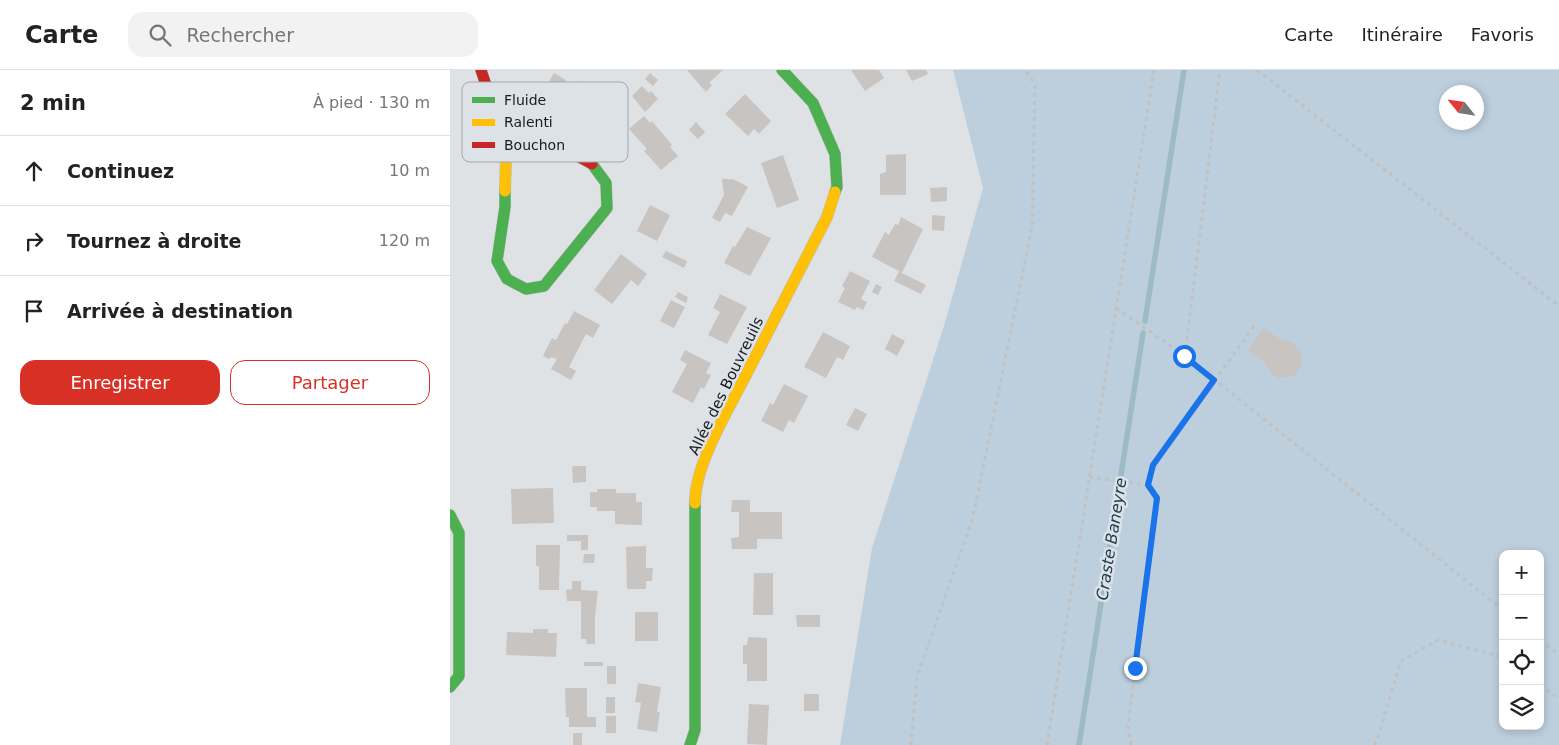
<!DOCTYPE html>
<html lang="fr">
<head>
<meta charset="utf-8">
<style>
  :root { --surface:#fff; --page:#f2f2f2; --text:#222; --muted:#767676; --line:#e0e0e0; --accent:#d93025 }
  body { margin:0; font-family:"DejaVu Sans",sans-serif; background:var(--page); color:var(--text) }
  .controls { position:absolute; right:15px; bottom:15px; display:grid; overflow:hidden; border-radius:10px; box-shadow:0 2px 8px #0003 }
  .controls button { width:45px; height:45px; display:grid; place-items:center; padding:0; border:0; border-bottom:1px solid var(--line); background:var(--surface); color:var(--text); font:25px sans-serif }
  .compass { position:absolute; left:989px; top:15px; width:45px; height:45px; border-radius:50%; background:var(--surface); box-shadow:0 2px 8px #0003; rotate:300deg }
  .stop { position:absolute; width:15px; height:15px; margin:-11px; border:4px solid #1a73e8; border-radius:50%; background:#fff }
  .stop.end { background:#1a73e8; border-color:#fff; box-shadow:0 1px 5px #0008 }
  .list { margin:0; padding:0; list-style:none }
  h2 { display:flex; justify-content:space-between; align-items:center; height:65px; margin:0; padding:0 20px; font-size:21px }
  h2 small { font-size:16px; font-weight:400; color:var(--muted) }
  .list li { display:grid; grid-template-columns:32px 1fr auto; gap:15px; align-items:center; box-sizing:border-box; height:70px; padding:0 20px; border-top:1px solid var(--line) }
  .list b { display:block; font-size:19px; white-space:nowrap }
  .list em { font-size:16px; font-style:normal; color:var(--muted) }
  .actions { display:flex; gap:10px; padding:15px 20px }
  .actions a { flex:1; padding:11px 0; border:1px solid var(--accent); border-radius:15px; text-align:center; font-size:18px; color:var(--accent) }
  .actions .main { background:var(--accent); color:#fff }
  .icon { flex:none; width:28px; height:28px; fill:none; stroke:currentColor; stroke-width:2; stroke-linecap:round; stroke-linejoin:round }
  .map { position:relative; flex:none; width:1109px; height:675px; overflow:hidden }
  header { display:flex; align-items:center; gap:30px; box-sizing:border-box; height:70px; padding:0 25px; background:var(--surface); border-bottom:1px solid var(--line) }
  header strong { font-size:24px }
  nav { display:flex; gap:28px; margin-inline-start:auto; font-size:18px }
  .search { width:350px; height:45px; background:var(--page); display:flex; align-items:center; gap:12px; box-sizing:border-box; padding:0 18px; border-radius:15px; color:var(--muted); font-size:19px }
  main { display:flex }
  aside { flex:1; background:var(--surface) }
  .map>svg:first-child { display:block }
</style>
</head>
<body>
<header>
<strong>Carte</strong>
<div class="search"><svg class="icon" aria-label="search" viewBox="0 0 24 24"><circle cx="10" cy="10" r="6"/><path d="M15 15l6 6"/></svg>Rechercher</div>
<nav><a>Carte</a><a>Itinéraire</a><a>Favoris</a></nav>
</header>
<main>
<aside>
<h2>2 min<small>À pied · 130 m</small></h2>
<ul class="list">
<li><svg class="icon" aria-label="ahead" viewBox="0 0 24 24"><path d="M12 20V5M6 11l6-6 6 6"/></svg><div><b>Continuez</b></div><em>10 m</em></li>
<li><svg class="icon" aria-label="right" viewBox="0 0 24 24"><path d="M7 20v-9h11M14 6l5 5-5 5"/></svg><div><b>Tournez à droite</b></div><em>120 m</em></li>
<li><svg class="icon" aria-label="arrive" viewBox="0 0 24 24"><path d="M6 21V4h12l-3 4 3 4H6"/></svg><div><b>Arrivée à destination</b></div></li>
</ul>
<div class="actions"><a class="main">Enregistrer</a><a>Partager</a></div>
</aside>
<div class="map">
<svg width="1109" height="675" viewBox="0 0 1109 675">
  <rect width="100%" height="100%" fill="#dfe2e5"/>
  <!-- green -->
  <path fill="#bdcfdd" fill-rule="evenodd" d="M 503,0 L 1109,0 L 1109,675 L 390,675 L 422,478 L 494,256 L 533,118 ZM 996,22 L 1026,22 L 1026,52 L 996,52 ZM 1053,484 L 1090,484 L 1090,656 L 1053,656 Z"/>
  <g fill="none" stroke-linecap="round" stroke-linejoin="round">
    <!-- stream -->
    <path stroke="#9cbbc5" stroke-width="5.5" d="M 695,251 L 734,0
      M 629,675 L 693,263"/>
  </g>
  <!-- building -->
  <path fill="#c8c4c1" d="M 237,0 L 273,0 L 259,13 L 262,15 L 256,22 Z
    M 401,0 L 429,0 L 434,8 L 415,21 Z
    M 456,0 L 476,0 L 478,4 L 462,11 Z
    M 104,3 L 116,10 L 109,22 L 97,15 Z
    M 200,3 L 208,10 L 203,16 L 195,9 Z
    M 126,11 L 162,32 L 144,63 L 133,56 L 132,59 L 107,44 Z
    M 192,16 L 199,23 L 201,21 L 208,29 L 195,42 L 182,26 Z
    M 295,24 L 321,51 L 309,64 L 304,59 L 298,66 L 275,44 Z
    M 194,46 L 200,53 L 202,51 L 222,75 L 220,77 L 228,86 L 211,100 L 194,81 L 197,79 L 179,59 Z
    M 246,52 L 255,62 L 248,69 L 239,60 Z
    M 456,84 L 456,125 L 430,125 L 430,104 L 436,102 L 436,85 Z
    M 333,85 L 349,130 L 327,138 L 311,93 Z
    M 272,109 L 283,109 L 298,117 L 282,146 L 275,143 L 270,152 L 262,148 L 274,125 Z
    M 497,117 L 497,131 L 481,132 L 480,118 Z
    M 200,135 L 220,145 L 207,171 L 187,161 Z
    M 482,145 L 495,146 L 494,161 L 482,160 Z
    M 451,147 L 473,159 L 452,203 L 476,215 L 471,224 L 444,211 L 449,201 L 422,187 L 435,162 L 439,165 L 445,154 L 448,155 Z
    M 297,157 L 321,168 L 300,206 L 274,193 L 283,176 L 285,177 Z
    M 216,181 L 237,191 L 234,198 L 212,187 Z
    M 171,184 L 197,204 L 188,216 L 181,210 L 162,234 L 144,220 Z
    M 400,201 L 420,211 L 411,229 L 417,232 L 413,240 L 407,237 L 405,240 L 388,232 L 395,218 L 392,216 Z
    M 426,214 L 432,217 L 428,225 L 422,222 Z
    M 228,222 L 238,227 L 236,233 L 225,227 Z
    M 270,224 L 297,237 L 277,274 L 258,265 L 270,242 L 263,238 Z
    M 221,230 L 235,237 L 224,258 L 210,251 Z
    M 124,241 L 150,255 L 143,268 L 136,264 L 119,297 L 126,301 L 121,310 L 101,299 L 107,289 L 101,287 L 99,289 L 93,286 L 102,268 L 106,270 L 115,253 L 117,254 Z
    M 814,258 L 831,270 L 842,272 L 851,282 L 852,294 L 845,305 L 832,308 L 826,307 L 821,303 L 815,293 L 798,280 Z
    M 373,262 L 400,276 L 393,290 L 387,287 L 376,308 L 354,297 Z
    M 442,264 L 455,271 L 447,286 L 435,279 Z
    M 235,280 L 261,293 L 256,303 L 261,305 L 254,319 L 251,317 L 243,333 L 222,322 L 237,294 L 230,290 Z
    M 334,314 L 358,326 L 344,353 L 339,350 L 333,362 L 311,351 L 320,333 L 323,335 Z
    M 405,338 L 417,344 L 408,361 L 396,355 Z
    M 122,396 L 136,396 L 136,412 L 123,413 Z
    M 103,418 L 104,453 L 62,454 L 61,419 Z
    M 147,419 L 166,419 L 166,423 L 186,423 L 186,432 L 192,432 L 192,455 L 165,454 L 165,441 L 147,441 L 147,437 L 140,437 L 140,422 L 147,422 Z
    M 282,430 L 300,430 L 300,442 L 332,442 L 332,469 L 307,469 L 307,479 L 282,479 L 281,468 L 289,467 L 289,442 L 281,442 Z
    M 117,465 L 138,465 L 138,480 L 131,480 L 131,471 L 117,471 Z
    M 86,475 L 110,475 L 109,520 L 89,520 L 89,496 L 86,496 Z
    M 196,476 L 196,498 L 203,498 L 202,511 L 196,511 L 196,519 L 177,519 L 176,477 Z
    M 134,484 L 145,484 L 144,493 L 133,493 Z
    M 304,503 L 323,503 L 323,545 L 303,545 Z
    M 122,511 L 131,511 L 131,520 L 148,521 L 145,546 L 145,574 L 137,574 L 136,569 L 131,569 L 131,531 L 117,531 L 116,520 L 122,519 Z
    M 185,542 L 208,542 L 208,571 L 185,571 Z
    M 346,545 L 370,545 L 370,557 L 347,557 Z
    M 83,559 L 98,559 L 98,563 L 107,563 L 106,587 L 56,585 L 57,562 L 83,563 Z
    M 298,567 L 317,568 L 317,611 L 297,611 L 297,594 L 293,594 L 293,575 L 297,575 Z
    M 134,592 L 153,592 L 153,596 L 134,596 Z
    M 157,596 L 166,596 L 166,614 L 157,614 Z
    M 188,613 L 211,617 L 207,642 L 210,642 L 207,662 L 187,659 L 191,633 L 185,632 Z
    M 115,618 L 137,618 L 137,647 L 146,647 L 146,657 L 119,657 L 119,647 L 116,647 Z
    M 354,624 L 369,624 L 369,641 L 354,641 Z
    M 156,627 L 165,627 L 165,643 L 156,643 Z
    M 299,634 L 319,635 L 317,675 L 297,674 Z
    M 156,646 L 166,646 L 166,663 L 156,663 Z
    M 123,663 L 132,663 L 132,675 L 123,675 Z"/>
  <g fill="none" stroke-linecap="round" stroke-linejoin="round">
    <defs>
      <path id="fast" d="M 332,0 L 363,33 L 385,84 L 387,117 L 385,122
        M 55,121 L 55,137 L 47,191 L 57,209 L 76,219 L 94,216 L 157,138 L 156,113 L 142,94
        M 0,445 L 9,463 L 9,606 L 0,617
        M 240,675 L 245,660 L 245,433"/>
      <path id="slow" d="M 55,121 L 57,48
        M 245,433 C 245,393 279,339 297,303 C 324,251 350,199 377,147 L 385,122"/>
      <path id="jam" d="M 31,0 L 37,18 L 57,48 L 142,94"/>
    </defs>
    <!-- fast casing -->
    <use href="#fast" stroke="#b8bbbd" stroke-width="12"/>
    <!-- slow casing -->
    <use href="#slow" stroke="#b8bbbd" stroke-width="12"/>
    <!-- jam casing -->
    <use href="#jam" stroke="#b8bbbd" stroke-width="12"/>
    <!-- path -->
    <path stroke="#c1c1c2" stroke-width="3" stroke-dasharray="4 4" stroke-linecap="butt" d="M 807,0 L 1109,236
      M 666,238 L 735,286 L 1053,540
      M 735,286 L 770,0
      M 639,407 L 698,415 L 703,395 L 805,255
      M 1090,570 L 1109,585
      M 1090,615 L 1109,629
      M 461,675 L 467,607 L 523,447 L 582,157 L 585,14 L 575,0
      M 597,675 L 704,0
      M 681,675 L 678,657 L 707,428 L 698,415
      M 924,675 L 927,670 L 951,591 L 988,570 L 1053,587"/>
    <!-- fast -->
    <use href="#fast" stroke="#4caf50" stroke-width="11"/>
    <!-- slow -->
    <use href="#slow" stroke="#ffc107" stroke-width="11"/>
    <!-- jam -->
    <use href="#jam" stroke="#c62828" stroke-width="11"/>
  </g>
  <g fill="none" stroke-linecap="round" stroke-linejoin="round">
    <!-- route -->
    <path stroke="#1a73e8" stroke-width="6" d="M 685,598 L 707,428 L 698,415 L 703,395 L 764,310 L 734,286"/>
  </g>
  <g text-anchor="middle" stroke-width="5" stroke-linejoin="round" paint-order="stroke">
    <!-- street labels -->
    <g font-size="15" fill="#191c1e" stroke="#dce2e8">
      <text transform="translate(276 316) rotate(-64)" y="5">Allée des Bouvreuils</text>
    </g>
    <!-- water labels -->
    <g font-size="16" font-style="italic" fill="#173e49" stroke="#dce2e8">
      <text transform="translate(661 469) rotate(-81)" y="6">Craste Baneyre</text>
    </g>
  </g>
  <!-- legend -->
  <rect x="12" y="12" width="166" height="80" rx="8" fill="#dce2e8" stroke="#a2a7ab" stroke-width="1"/>
  <rect x="22" y="27" width="23" height="6" fill="#4caf50"/>
  <rect x="22" y="49" width="23" height="7" fill="#ffc107"/>
  <rect x="22" y="72" width="23" height="6" fill="#c62828"/>
  <g font-size="14" fill="#191c1e">
    <text x="54" y="35">Fluide</text>
    <text x="54" y="57">Ralenti</text>
    <text x="54" y="80">Bouchon</text>
  </g>
</svg>
<div class="controls">
<button>+</button>
<button>−</button>
<button><svg class="icon" aria-label="locate" viewBox="0 0 24 24"><circle cx="12" cy="12" r="6"/><path d="M12 2v4M12 18v4M2 12h4M18 12h4"/></svg></button>
<button><svg class="icon" aria-label="layers" viewBox="0 0 24 24"><path d="M12 4l9 5-9 5-9-5zM3 14l9 5 9-5"/></svg></button>
</div>
<svg class="compass" viewBox="-18 -18 36 36"><path d="M0-13l5 13h-10z" fill="#e53935"/><path d="M0 13l5-13h-10z" fill="#767676"/></svg>
<div class="stop" style="left:734px;top:286px"></div>
<div class="stop end" style="left:685px;top:598px"></div>
</div>
</main>
</body>
</html>
